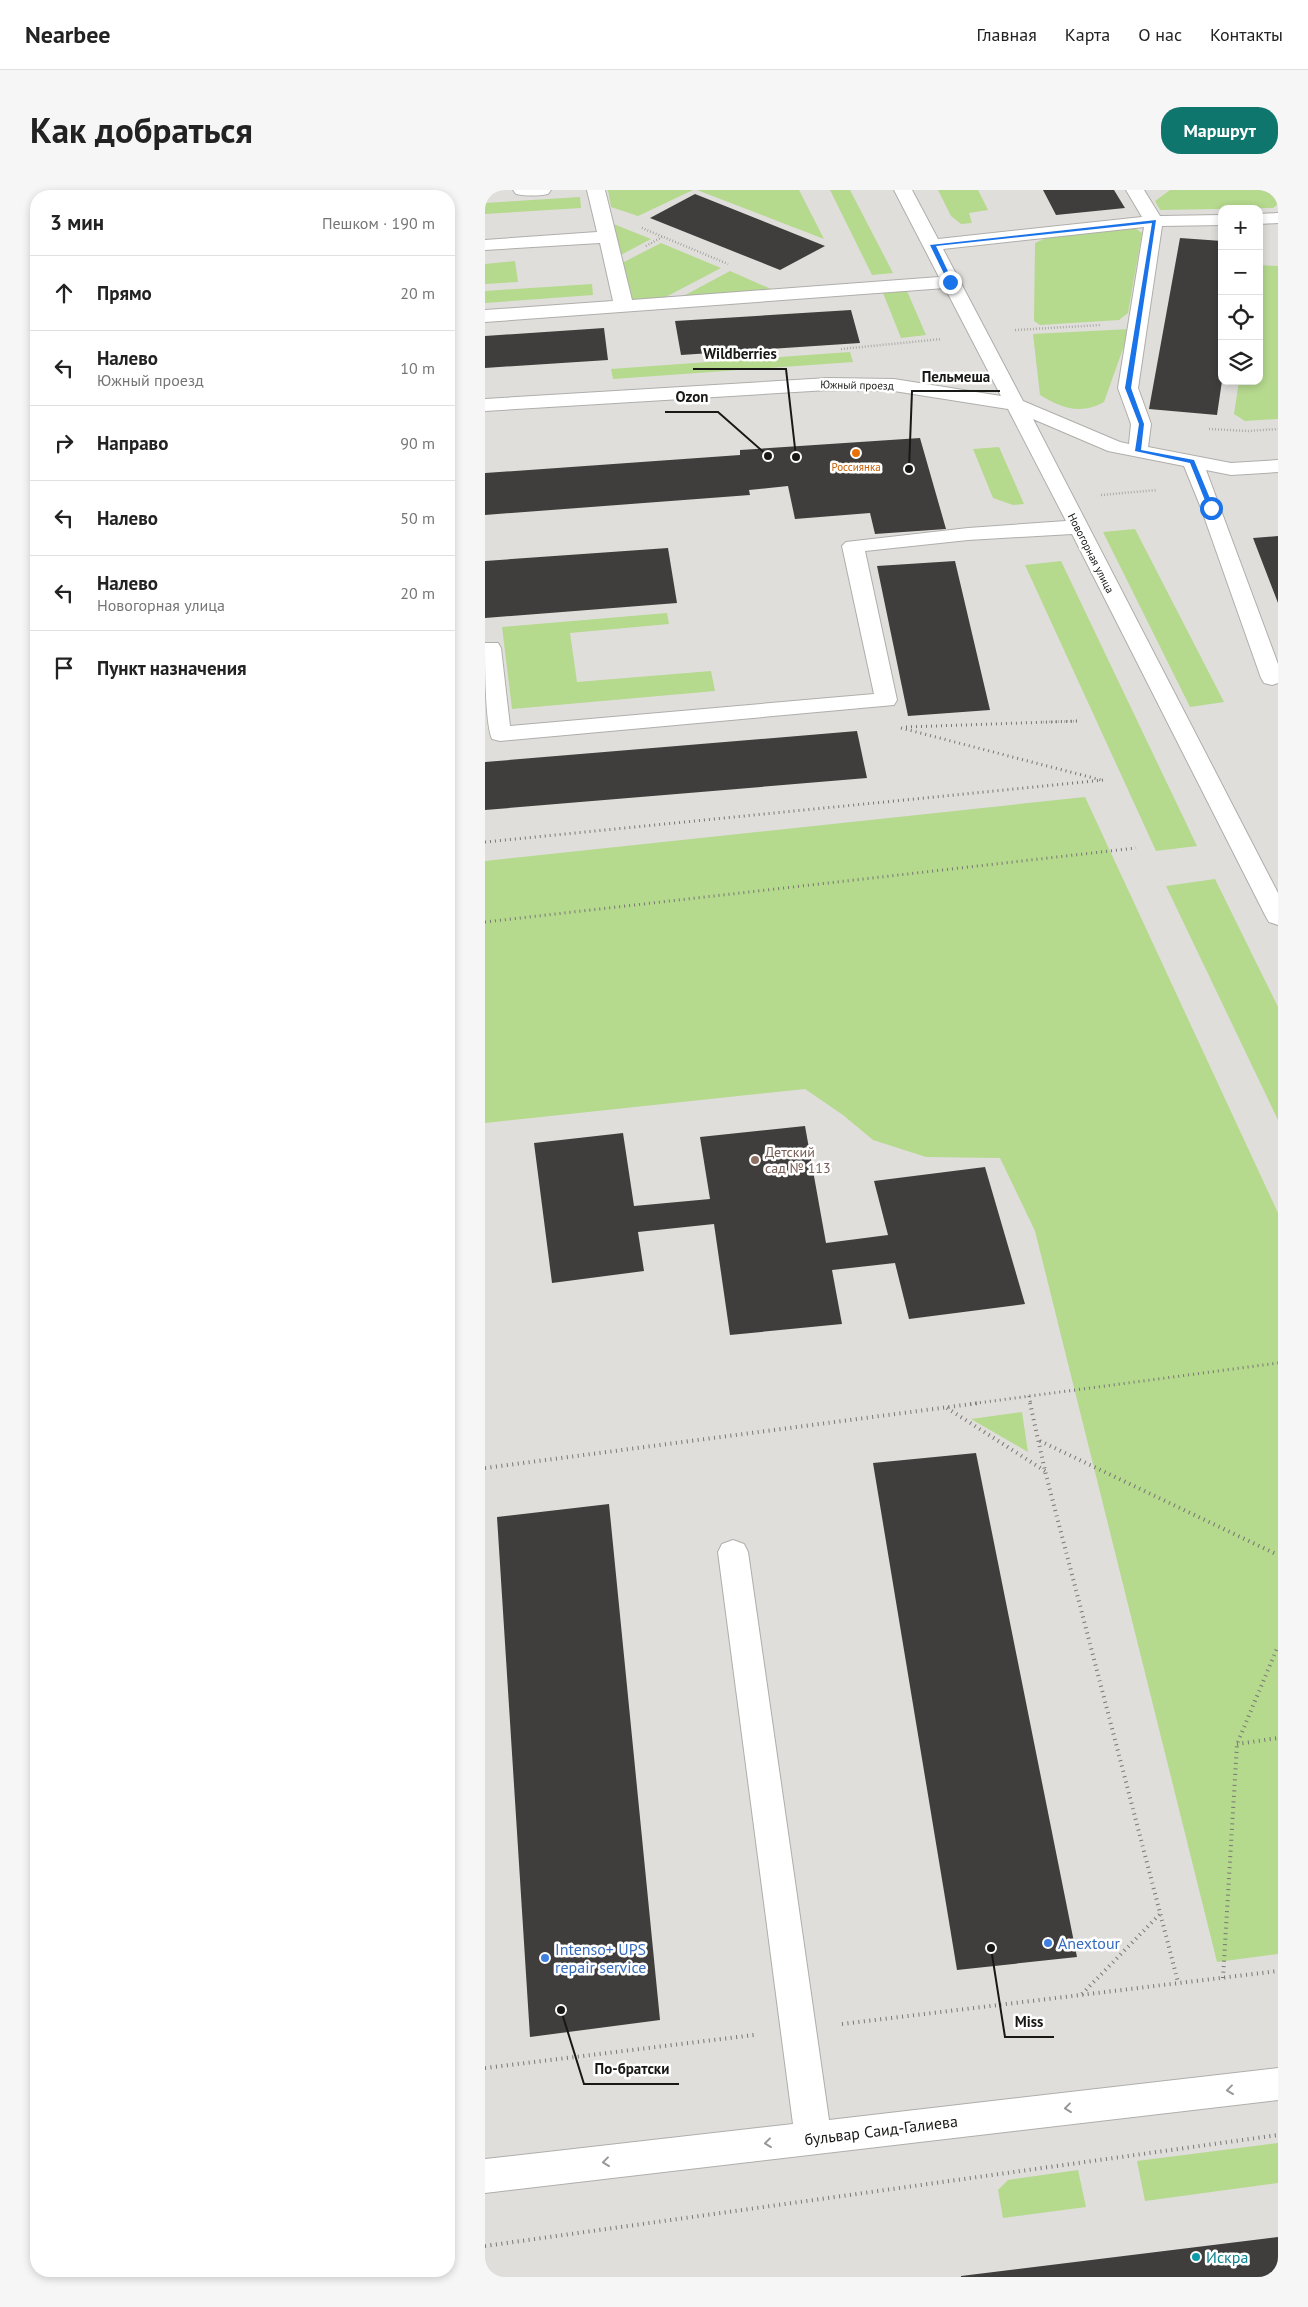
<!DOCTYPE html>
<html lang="ru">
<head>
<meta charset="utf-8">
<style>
  :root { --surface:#fff; --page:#f6f6f6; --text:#222; --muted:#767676; --line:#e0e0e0; --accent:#0f766e }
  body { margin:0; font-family:"PT Sans",sans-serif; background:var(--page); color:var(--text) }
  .controls { position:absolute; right:15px; top:15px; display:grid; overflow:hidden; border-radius:10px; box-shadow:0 2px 8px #0003 }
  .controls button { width:45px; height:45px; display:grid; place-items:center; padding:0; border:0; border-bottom:1px solid var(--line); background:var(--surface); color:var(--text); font:25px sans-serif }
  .stop { position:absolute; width:15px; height:15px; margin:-11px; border:4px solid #1a73e8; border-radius:50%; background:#fff }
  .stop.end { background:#1a73e8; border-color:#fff; box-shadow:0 1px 5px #0008 }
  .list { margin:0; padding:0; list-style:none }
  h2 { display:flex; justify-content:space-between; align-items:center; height:65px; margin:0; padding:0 20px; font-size:21px }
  h2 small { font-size:16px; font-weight:400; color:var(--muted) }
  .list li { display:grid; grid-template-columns:32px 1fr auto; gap:15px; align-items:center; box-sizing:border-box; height:75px; padding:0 20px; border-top:1px solid var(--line) }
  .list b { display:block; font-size:19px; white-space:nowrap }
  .list p { margin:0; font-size:16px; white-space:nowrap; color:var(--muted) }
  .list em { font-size:16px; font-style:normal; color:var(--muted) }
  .icon { flex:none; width:28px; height:28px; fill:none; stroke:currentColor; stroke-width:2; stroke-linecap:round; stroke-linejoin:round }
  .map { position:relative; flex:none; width:793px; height:2087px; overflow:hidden; border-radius:20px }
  header { display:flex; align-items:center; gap:30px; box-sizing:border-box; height:70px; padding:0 25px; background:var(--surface); border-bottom:1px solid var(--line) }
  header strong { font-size:24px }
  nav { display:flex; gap:28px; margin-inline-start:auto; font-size:18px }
  .intro { display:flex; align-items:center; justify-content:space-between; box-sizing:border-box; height:120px; padding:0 30px }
  h1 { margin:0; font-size:35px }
  .button { padding:12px 22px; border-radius:20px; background:var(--accent); color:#fff; font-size:18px; font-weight:700 }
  main { display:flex; gap:30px; padding:0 30px }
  aside { flex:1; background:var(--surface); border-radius:20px; box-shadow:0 2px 8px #0003 }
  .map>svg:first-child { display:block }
</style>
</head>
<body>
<header>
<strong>Nearbee</strong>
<nav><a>Главная</a><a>Карта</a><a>О нас</a><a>Контакты</a></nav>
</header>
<div class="intro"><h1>Как добраться</h1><a class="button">Маршрут</a></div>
<main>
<aside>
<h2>3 мин<small>Пешком · 190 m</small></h2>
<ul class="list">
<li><svg class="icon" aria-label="ahead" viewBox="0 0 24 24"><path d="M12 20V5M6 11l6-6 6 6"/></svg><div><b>Прямо</b></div><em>20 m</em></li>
<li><svg class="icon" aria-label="left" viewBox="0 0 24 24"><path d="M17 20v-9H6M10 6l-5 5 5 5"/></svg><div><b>Налево</b><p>Южный проезд</p></div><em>10 m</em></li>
<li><svg class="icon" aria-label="right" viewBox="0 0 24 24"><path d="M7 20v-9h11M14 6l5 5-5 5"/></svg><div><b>Направо</b></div><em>90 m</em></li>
<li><svg class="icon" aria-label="left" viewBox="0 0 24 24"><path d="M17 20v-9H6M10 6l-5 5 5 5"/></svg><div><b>Налево</b></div><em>50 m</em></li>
<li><svg class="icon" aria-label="left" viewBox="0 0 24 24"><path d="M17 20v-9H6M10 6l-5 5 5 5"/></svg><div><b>Налево</b><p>Новогорная улица</p></div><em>20 m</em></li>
<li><svg class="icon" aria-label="arrive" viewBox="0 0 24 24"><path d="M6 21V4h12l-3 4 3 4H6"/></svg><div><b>Пункт назначения</b></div></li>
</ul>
</aside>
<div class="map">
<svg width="793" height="2087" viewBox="0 0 793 2087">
  <rect width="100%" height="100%" fill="#e0dedb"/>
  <!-- green -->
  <path fill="#b5d98d" d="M 123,0 L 208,0 L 153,26 L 126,17 Z
    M 212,0 L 314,0 L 339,49 Z
    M 345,0 L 365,0 L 408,83 L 387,85 Z
    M 453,0 L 493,0 L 503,20 L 484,23 L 487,33 L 476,34 L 466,26 Z
    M 685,0 L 793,0 L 793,14 L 788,18 L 675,20 L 670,11 Z
    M 95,7 L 96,18 L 0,24 L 0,13 Z
    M 126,33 L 166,49 L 134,66 Z
    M 650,38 L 657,43 L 643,123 L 634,130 L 555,135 L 549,131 L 550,53 L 561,48 Z
    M 176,53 L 236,78 L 175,110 L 143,112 L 135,74 Z
    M 30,71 L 33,92 L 0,94 L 0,74 Z
    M 774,75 L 793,76 L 793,229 L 760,231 L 749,224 L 754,191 L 774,191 Z
    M 245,81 L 293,102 L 191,110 Z
    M 107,94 L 108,105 L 0,113 L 0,101 Z
    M 422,101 L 441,145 L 416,148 L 398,103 Z
    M 645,139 L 619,212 C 596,225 576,218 555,205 L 548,144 Z
    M 365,162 L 368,172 L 128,189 L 126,179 Z
    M 514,257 L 539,314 L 528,315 L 508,308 L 488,259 Z
    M 650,339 L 739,512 L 705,517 L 618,342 Z
    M 576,371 L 712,656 L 671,661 L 540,375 Z
    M 182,423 L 184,434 L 85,443 L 92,492 L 226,481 L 230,501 L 27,519 L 17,437 Z
    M 600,607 L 793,1023 L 793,1764 L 732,1772 L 550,1041 L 515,968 L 441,967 L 388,950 L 358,925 L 320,899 L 0,933 L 0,671 Z
    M 730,689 L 793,817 L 793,930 L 681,696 Z
    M 537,1222 L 543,1262 L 486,1229 Z
    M 793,1953 L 793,1993 L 660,2011 L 652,1971 Z
    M 593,1980 L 601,2017 L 518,2028 L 513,2000 L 523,1990 Z"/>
  <!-- building -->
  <path fill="#403e3c" d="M 558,0 L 629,0 L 640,18 L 571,25 Z
    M 210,4 L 340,56 L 295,80 L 165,28 Z
    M 695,48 L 737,51 L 737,191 L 732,225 L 664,219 Z
    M 366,120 L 375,153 L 196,165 L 190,131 Z
    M 119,138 L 123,170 L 0,178 L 0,146 Z
    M 435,248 L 461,339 L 390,344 L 385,323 L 310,329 L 303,296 L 264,300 L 265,305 L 0,325 L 0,283 L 255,265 L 255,260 Z
    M 793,346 L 793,413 L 768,348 Z
    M 183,358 L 192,413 L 0,428 L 0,371 Z
    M 470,371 L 505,520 L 423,526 L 392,376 Z
    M 372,541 L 382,588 L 0,620 L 0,572 Z
    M 320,936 L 341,1053 L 403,1045 L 389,991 L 500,977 L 540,1114 L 424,1129 L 410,1073 L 347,1080 L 357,1134 L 245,1145 L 229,1034 L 153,1042 L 159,1081 L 67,1093 L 49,953 L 138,943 L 149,1016 L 225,1009 L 215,947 Z
    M 491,1263 L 592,1767 L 472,1780 L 388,1273 Z
    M 124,1314 L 175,1830 L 45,1847 L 12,1327 Z
    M 793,2047 L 793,2087 L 476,2087 L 476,2086 Z"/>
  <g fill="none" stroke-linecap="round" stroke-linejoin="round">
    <defs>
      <path id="minor" d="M 28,0 L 66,0 L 63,4 C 53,6 41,6 31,4 Z
        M 102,0 L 120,0 L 147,110 L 454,87 L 409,0 L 427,0 L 453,49 L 657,27 L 641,0 L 659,0 L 675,26 L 737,25 L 737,35 L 677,36 L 653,198 L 666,234 L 663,257 L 746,273 L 793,270 L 793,282 L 746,285 L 721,280 L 793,474 L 793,493 L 787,495 L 779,493 L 776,488 L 716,318 L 699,276 L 623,261 L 548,229 L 793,703 L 793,735 L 784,732 L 781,727 L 587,344 L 483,350 L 380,361 L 412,510 L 409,515 L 15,551 L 7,549 C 0,533 0,474 0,453 L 13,453 L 16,458 L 25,536 L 389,504 L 357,356 L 361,352 L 483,338 L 581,331 L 523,219 L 409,201 L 343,200 L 0,221 L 0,209 L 343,188 L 409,189 L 516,206 L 460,98 L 0,132 L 0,120 L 128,111 L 115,53 L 0,60 L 0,50 L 112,42 ZM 659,37 L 633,198 L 646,234 L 644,254 L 635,252 L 538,211 L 458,59 Z
        M 793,23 L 793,33 L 774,34 L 774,24 Z
        M 248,1350 L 259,1354 L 263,1362 L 344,1930 L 793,1878 L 793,1910 L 0,2003 L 0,1969 L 308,1934 L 233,1362 L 237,1354 Z"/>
    </defs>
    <!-- minor casing -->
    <use href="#minor" stroke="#afaeab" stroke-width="2"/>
    <!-- path-far2 -->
    <path stroke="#787775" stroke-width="2.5" stroke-dasharray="0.5 2.5" stroke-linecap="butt" d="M 157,38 L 243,74
      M 161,56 L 177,47
      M 530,140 L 616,135
      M 356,159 L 457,149
      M 724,239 L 763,241 L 793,239
      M 616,305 L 672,300
      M 558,532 L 594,531"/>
    <!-- path-far1 -->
    <path stroke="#787775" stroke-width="3" stroke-dasharray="1 4" stroke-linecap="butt" d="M 421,537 L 594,531
      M 416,538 L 616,590
      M 0,652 L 619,590
      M 0,732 L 651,658
      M 544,1206 L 546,1214
      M 485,1214 L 793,1173"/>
    <!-- path -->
    <path stroke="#787775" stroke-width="4" stroke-dasharray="1 4.5" stroke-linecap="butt" d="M 545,1213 L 560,1281 L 693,1792
      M 462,1218 L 560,1281
      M 555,1251 L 793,1365
      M 0,1278 L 494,1213
      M 752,1554 L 793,1548
      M 738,1788 L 752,1554 L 793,1456
      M 597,1804 L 676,1723
      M 357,1834 L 793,1781
      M 0,1878 L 269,1845
      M 0,2056 L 793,1945"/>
    <!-- minor -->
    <use href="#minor" fill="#fff" fill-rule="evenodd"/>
  </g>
  <!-- one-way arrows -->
  <defs><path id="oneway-chevron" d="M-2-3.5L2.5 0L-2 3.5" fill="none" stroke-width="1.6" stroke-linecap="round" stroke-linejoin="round" transform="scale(1.25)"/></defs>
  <g stroke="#979797">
    <use href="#oneway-chevron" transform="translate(745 1900) rotate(173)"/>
    <use href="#oneway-chevron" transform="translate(583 1918) rotate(173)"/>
    <use href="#oneway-chevron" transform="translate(283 1953) rotate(173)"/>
    <use href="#oneway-chevron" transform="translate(121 1972) rotate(173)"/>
  </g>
  <!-- route -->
  <path fill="#1a73e8" d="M 671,30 L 646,198 L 659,234 L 656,260 L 709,270 L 729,318 L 726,320 L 723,318 L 705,273 L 650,261 L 654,234 L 640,198 L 667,33 L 451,56 L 468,92 L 465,93 L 463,92 L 445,55 Z"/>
  <!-- markers -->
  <circle fill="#e8710a" stroke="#fff" stroke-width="2" cx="371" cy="263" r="5"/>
  <circle fill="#8d6e63" stroke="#fff" stroke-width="2" cx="270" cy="970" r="5"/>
  <g fill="#3f7fe0" stroke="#fff" stroke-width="2">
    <circle cx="563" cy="1753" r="5"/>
    <circle cx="60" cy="1768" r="5"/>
  </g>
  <circle fill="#0f9aa8" stroke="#fff" stroke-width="2" cx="711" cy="2067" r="5"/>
  <g text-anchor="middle" stroke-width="5" stroke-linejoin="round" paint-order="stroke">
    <!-- far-street labels -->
    <g font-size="11" fill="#181817" stroke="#fff">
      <text transform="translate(372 195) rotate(1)" y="4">Южный проезд</text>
      <text transform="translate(606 363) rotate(63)" y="4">Новогорная улица</text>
    </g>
    <!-- far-food labels -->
    <g font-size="11" fill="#c56008" stroke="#fff">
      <text x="371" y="281">Россиянка</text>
    </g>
    <!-- education labels -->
    <g font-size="14" fill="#785e54" stroke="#fff" text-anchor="start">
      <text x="280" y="967">Детский<tspan x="280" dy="16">сад № 113</tspan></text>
    </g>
    <!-- near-shop labels -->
    <g font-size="16" fill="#366cbe" stroke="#fff" text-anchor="start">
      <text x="573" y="1759">Anextour</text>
      <text x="70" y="1765">Intenso+ UPS<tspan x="70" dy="18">repair service</tspan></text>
    </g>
    <!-- near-street labels -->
    <g font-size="16" fill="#181817" stroke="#fff">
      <text transform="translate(396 1940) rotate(-7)" y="6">бульвар Саид-Галиева</text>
    </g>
    <!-- near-culture labels -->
    <g font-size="16" fill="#0d838f" stroke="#fff" text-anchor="start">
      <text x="721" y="2073">Искра</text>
    </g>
  </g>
  <!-- callouts -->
  <path fill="none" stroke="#181817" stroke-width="2" d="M311 267L301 179H208M424 279L427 201H515M283 266L233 222H180M506 1758L520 1847H569M76 1820L99 1894H194"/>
  <g fill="#181817" stroke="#fff" stroke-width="2">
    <circle cx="311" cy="267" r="5"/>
    <circle cx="424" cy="279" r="5"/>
    <circle cx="283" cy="266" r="5"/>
    <circle cx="506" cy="1758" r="5"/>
    <circle cx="76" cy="1820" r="5"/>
  </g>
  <g font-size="15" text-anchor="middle" font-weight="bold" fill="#181817" stroke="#fff" stroke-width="5" stroke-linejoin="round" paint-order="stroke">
    <text x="255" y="169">Wildberries</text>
    <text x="471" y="192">Пельмеша</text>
    <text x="207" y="212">Ozon</text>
    <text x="544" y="1837">Miss</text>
    <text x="147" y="1884">По-братски</text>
  </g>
</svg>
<div class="controls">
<button>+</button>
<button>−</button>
<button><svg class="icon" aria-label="locate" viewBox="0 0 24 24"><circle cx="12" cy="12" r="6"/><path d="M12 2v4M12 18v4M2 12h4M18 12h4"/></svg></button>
<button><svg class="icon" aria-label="layers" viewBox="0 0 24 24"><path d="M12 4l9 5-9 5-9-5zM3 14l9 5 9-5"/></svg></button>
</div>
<div class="stop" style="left:726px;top:318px"></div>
<div class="stop end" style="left:465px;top:92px"></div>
</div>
</main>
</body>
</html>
